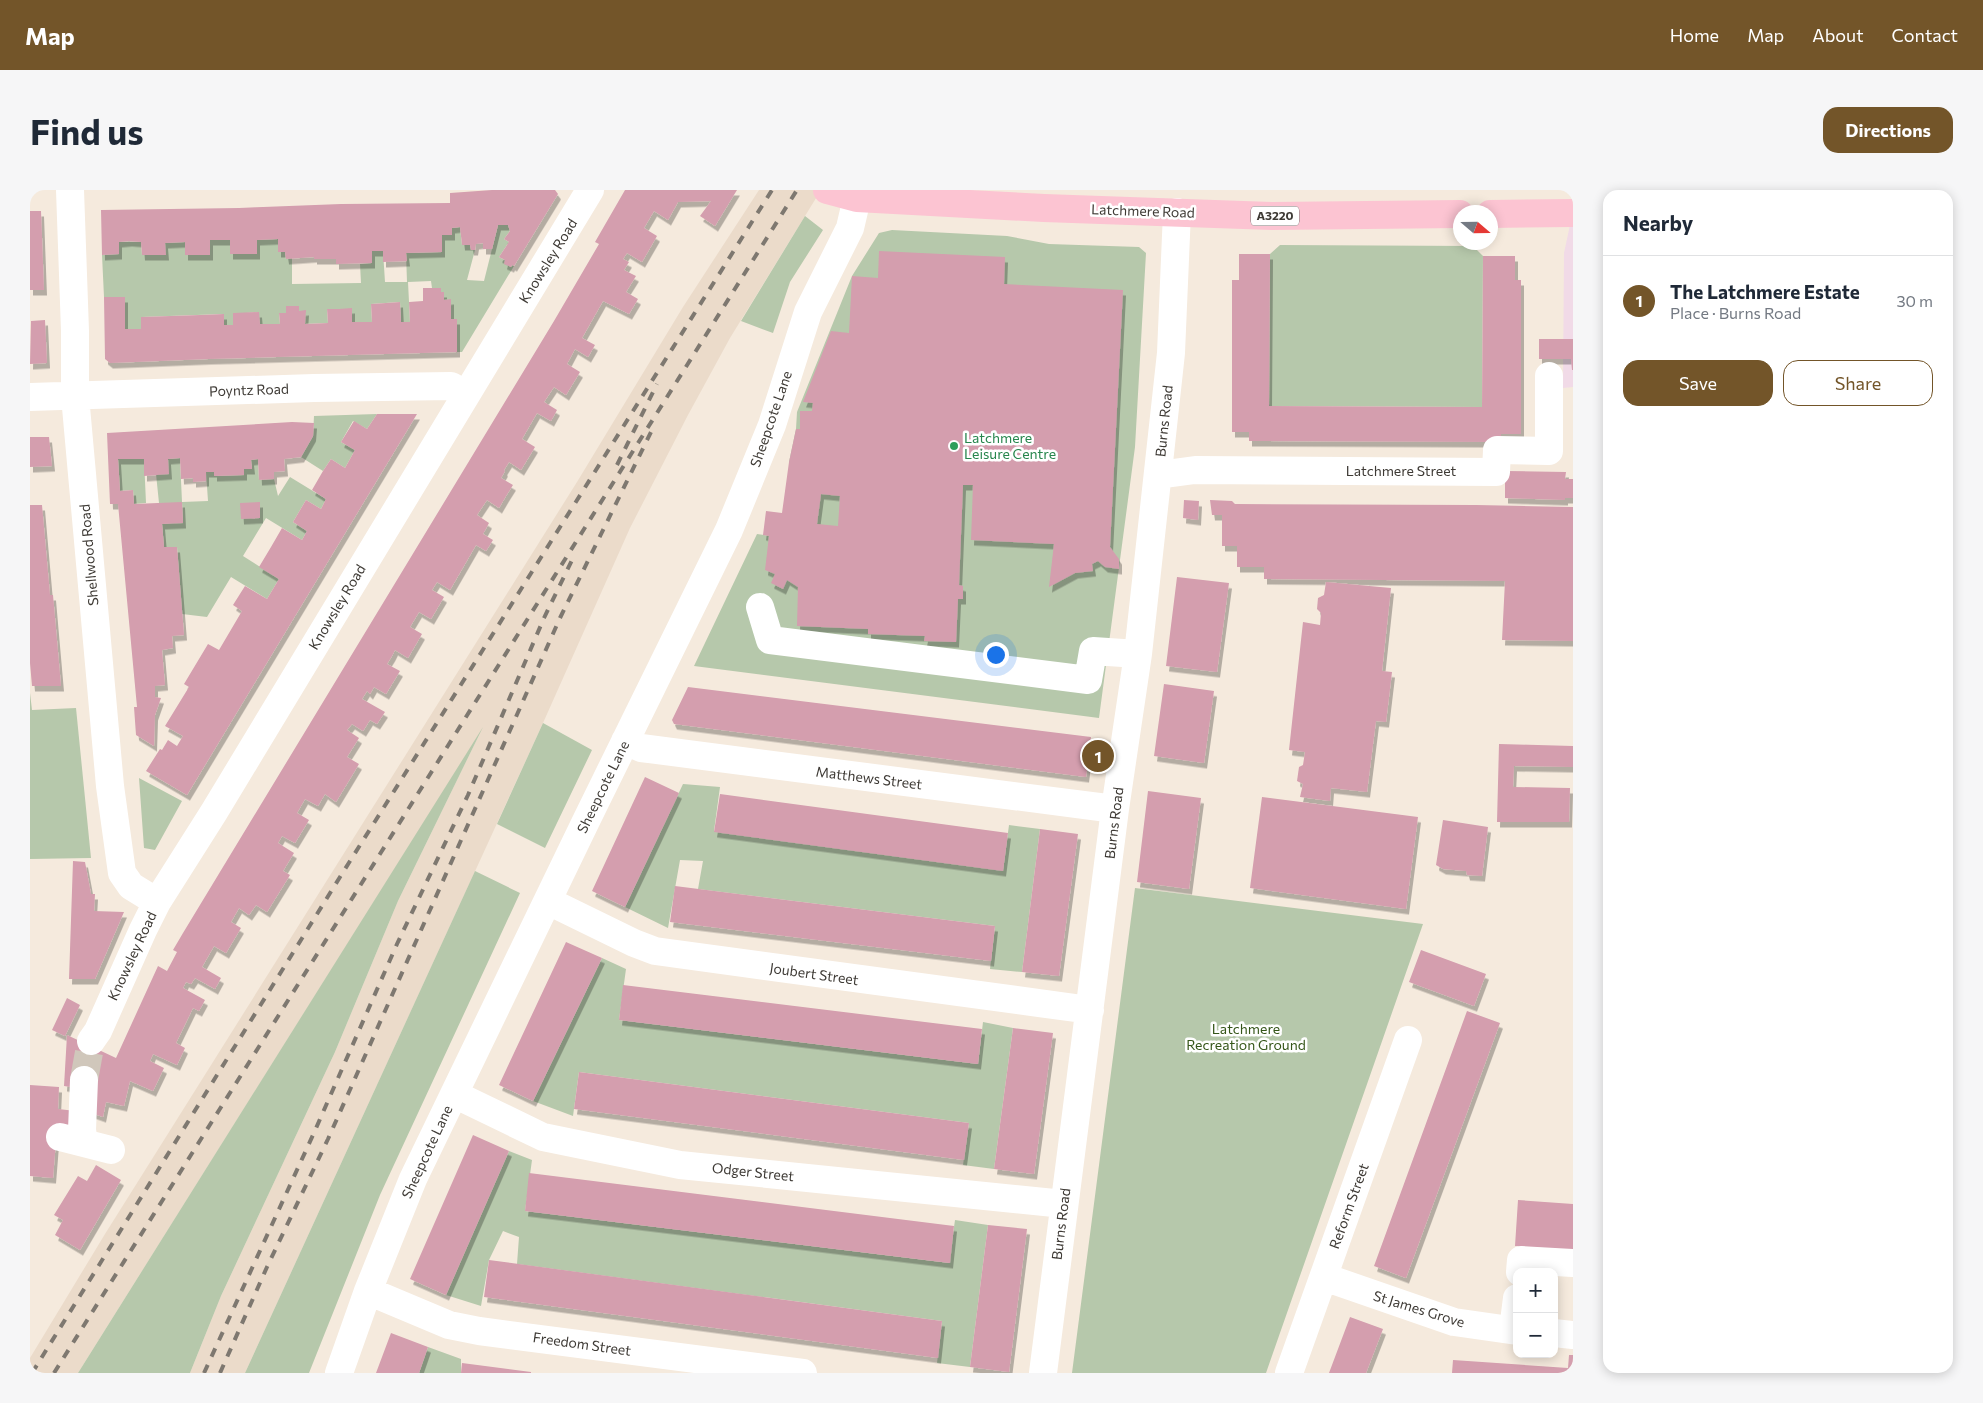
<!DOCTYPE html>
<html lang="en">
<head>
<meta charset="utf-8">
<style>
  :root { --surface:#fff; --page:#f6f6f7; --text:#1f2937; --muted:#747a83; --line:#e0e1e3; --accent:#735529 }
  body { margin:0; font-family:Commissioner,sans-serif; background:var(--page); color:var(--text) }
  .controls { position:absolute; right:15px; bottom:15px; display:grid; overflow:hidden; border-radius:10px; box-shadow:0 2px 12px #0003 }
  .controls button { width:45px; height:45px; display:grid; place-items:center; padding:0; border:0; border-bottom:1px solid var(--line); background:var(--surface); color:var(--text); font:25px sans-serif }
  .compass { position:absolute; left:1423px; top:15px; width:45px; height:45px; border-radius:50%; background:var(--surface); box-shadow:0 2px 12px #0003; rotate:110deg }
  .you { position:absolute; left:965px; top:464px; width:18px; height:18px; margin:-12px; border:4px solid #fff; border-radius:50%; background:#1a73e8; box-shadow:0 0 0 8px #1a73e833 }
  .badge { display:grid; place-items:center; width:32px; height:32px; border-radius:50%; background:var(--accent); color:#fff; font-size:16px; font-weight:700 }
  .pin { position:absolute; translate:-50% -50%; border:2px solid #fff; box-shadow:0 1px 5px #0006 }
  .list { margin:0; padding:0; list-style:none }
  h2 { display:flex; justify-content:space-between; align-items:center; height:65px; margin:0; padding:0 20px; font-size:21px }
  h2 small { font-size:16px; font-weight:400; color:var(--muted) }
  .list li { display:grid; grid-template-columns:32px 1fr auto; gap:15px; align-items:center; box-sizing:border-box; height:90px; padding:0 20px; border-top:1px solid var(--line) }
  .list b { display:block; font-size:19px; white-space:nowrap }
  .list p { margin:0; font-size:16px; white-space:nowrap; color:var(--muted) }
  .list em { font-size:16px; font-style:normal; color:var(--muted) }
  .actions { display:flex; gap:10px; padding:15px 20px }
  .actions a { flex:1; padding:11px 0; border:1px solid var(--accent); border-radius:15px; text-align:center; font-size:18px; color:var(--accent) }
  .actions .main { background:var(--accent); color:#fff }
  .map { position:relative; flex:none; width:1543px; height:1183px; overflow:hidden; border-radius:15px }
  header { display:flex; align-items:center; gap:30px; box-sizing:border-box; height:70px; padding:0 25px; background:var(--accent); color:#fff }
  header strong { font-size:24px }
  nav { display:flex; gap:28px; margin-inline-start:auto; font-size:18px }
  .intro { display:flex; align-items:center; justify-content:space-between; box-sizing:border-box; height:120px; padding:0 30px }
  h1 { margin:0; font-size:35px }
  .button { padding:12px 22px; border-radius:15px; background:var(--accent); color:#fff; font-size:18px; font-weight:700 }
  main { display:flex; gap:30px; padding:0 30px }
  aside { flex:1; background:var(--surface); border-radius:15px; box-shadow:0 2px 12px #0003 }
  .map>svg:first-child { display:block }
</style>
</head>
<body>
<header>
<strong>Map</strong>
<nav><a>Home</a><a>Map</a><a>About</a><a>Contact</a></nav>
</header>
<div class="intro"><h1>Find us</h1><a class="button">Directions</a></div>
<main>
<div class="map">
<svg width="1543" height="1183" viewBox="0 0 1543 1183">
  <defs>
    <filter id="shadow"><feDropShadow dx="3" dy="5.5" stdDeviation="0" flood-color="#0004"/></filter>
  </defs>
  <rect width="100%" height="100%" fill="#f5eadd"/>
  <!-- commercial -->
  <path fill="#f1dae7" d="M 1543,21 L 1543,197 L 1533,198 L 1534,63 Z"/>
  <!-- built -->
  <path fill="#ebdbca" d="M 729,0 L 791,0 L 700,148 L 658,225 L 600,338 L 513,533 L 215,1183 L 160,1183 L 191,1106 L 305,862 L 368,711 L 450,543 L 48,1183 L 0,1183 L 0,1168 L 75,1044 L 547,292 L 653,117 Z"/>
  <!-- green -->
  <path fill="#b6c8ab" d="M 775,26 L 793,40 L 760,92 L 743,143 L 711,131 Z
    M 468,35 L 478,35 L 480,41 L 474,49 L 479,52 L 469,67 L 475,70 L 481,77 L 482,75 L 484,76 L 432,162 L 427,162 L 427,130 L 421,129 L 421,110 L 414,110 L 414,102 L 411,102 L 410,98 L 402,98 L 401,91 L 378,92 L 380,132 L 371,132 L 370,112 L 341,114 L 342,132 L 322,132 L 322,119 L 297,119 L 298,133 L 275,134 L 275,121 L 269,121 L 268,116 L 256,116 L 256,123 L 249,123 L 250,134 L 230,134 L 228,122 L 216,123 L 203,135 L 194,135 L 194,124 L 112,127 L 111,139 L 95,139 L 95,107 L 74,107 L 72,65 L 89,64 L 89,52 L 111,52 L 112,65 L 135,65 L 135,53 L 155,52 L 180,65 L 180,50 L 200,50 L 200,64 L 227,63 L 227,50 L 248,49 L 248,62 L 255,62 L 256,69 L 262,68 L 262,94 L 331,93 L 330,74 L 342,73 L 342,61 L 353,61 L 355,92 L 377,92 L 376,63 L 412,62 L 412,45 L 422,45 L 422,38 L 430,37 L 432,55 L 440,55 L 441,60 L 445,60 L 437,90 L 454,91 Z
    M 862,40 L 977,46 L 1019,54 L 1109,57 L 1116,63 L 1105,257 L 1069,528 L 664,476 L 727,344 L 784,352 L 759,272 L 766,239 L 767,222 L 822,86 L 849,43 Z
    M 1250,55 L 1443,56 L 1453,66 L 1452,217 L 1239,216 L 1240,64 Z
    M 347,224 L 337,239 L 323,231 L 311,252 L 325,260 L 315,278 L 301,269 L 293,281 L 271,267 L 283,246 L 284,226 Z
    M 150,268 L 152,312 L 178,311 L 176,282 L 184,282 L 185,286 L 213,285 L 214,279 L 222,279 L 221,270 L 228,269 L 229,290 L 244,289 L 248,306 L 260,287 L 296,309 L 291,319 L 276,310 L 263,332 L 277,341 L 272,350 L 236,328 L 213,366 L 249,389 L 237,409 L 201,387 L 177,427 L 152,424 L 147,357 L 134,357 L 132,334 L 153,332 L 152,313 L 129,313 L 126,284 L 138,269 Z
    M 88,269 L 114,269 L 116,313 L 104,314 L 103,300 L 90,301 Z
    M 0,503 L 2,520 L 46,518 L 61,668 L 0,669 Z
    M 513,533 L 562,560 L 515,658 L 467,634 Z
    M 453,537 L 368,711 L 305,862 L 191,1106 L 160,1183 L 48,1183 Z
    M 109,588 L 152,611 L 125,660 L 114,658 Z
    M 653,594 L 690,597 L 684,641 L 973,680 L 979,635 L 1010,639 L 992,782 L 960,779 L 965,736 L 668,699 L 673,671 L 650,670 L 638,738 L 595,717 Z
    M 445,681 L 490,703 L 350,1005 L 279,1183 L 215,1183 Z
    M 1105,698 L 1393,734 L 1236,1183 L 1042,1183 Z
    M 572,768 L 596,779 L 589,830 L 948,874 L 953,832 L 983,838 L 964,979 L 933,975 L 939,933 L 549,882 L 543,926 L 503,911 Z
    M 479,961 L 502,970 L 495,1021 L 919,1073 L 925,1030 L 958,1035 L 940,1177 L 907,1173 L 912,1131 L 487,1074 L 489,1047 L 473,1041 L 459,1070 L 451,1116 L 416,1105 Z
    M 398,1157 L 431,1169 L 431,1183 L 389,1183 Z"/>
  <!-- building -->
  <path fill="#d49eae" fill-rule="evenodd" filter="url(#shadow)" d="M 462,0 L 525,0 L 528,4 L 484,76 L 482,75 L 481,77 L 474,74 L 475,70 L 469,67 L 479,52 L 474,49 L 480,41 L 478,35 L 468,35 L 462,59 L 453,59 L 453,53 L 446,54 L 445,60 L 441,60 L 440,55 L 432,55 L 430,37 L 422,38 L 422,45 L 412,45 L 412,62 L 376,63 L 377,71 L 353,72 L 353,61 L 342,61 L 342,73 L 306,74 L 306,69 L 284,69 L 284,67 L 256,69 L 255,62 L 248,62 L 248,49 L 227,50 L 227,64 L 200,64 L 200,50 L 180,50 L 180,65 L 155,65 L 155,52 L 135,53 L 136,65 L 112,65 L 111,52 L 99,51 L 89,52 L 89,64 L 72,65 L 71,20 L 209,18 L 311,14 L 420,13 L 420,3 Z
    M 595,0 L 707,0 L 685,36 L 670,26 L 681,11 L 648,12 L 638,30 L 624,21 L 614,38 L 627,46 L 612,72 L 597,63 L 593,69 L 599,72 L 594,80 L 606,86 L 596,102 L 608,109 L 599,124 L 573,111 L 552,148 L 565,155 L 558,167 L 545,159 L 537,174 L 550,182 L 536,205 L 524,197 L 514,212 L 527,220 L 521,231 L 507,223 L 492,249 L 505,257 L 491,280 L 479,272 L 474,280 L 475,281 L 471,288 L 483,295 L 476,306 L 469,318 L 457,310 L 447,325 L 459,333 L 453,344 L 463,350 L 456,361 L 446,355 L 420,400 L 407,392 L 402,400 L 414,407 L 401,429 L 389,422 L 380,437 L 392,444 L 378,468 L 365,460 L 362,466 L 357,474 L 370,481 L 356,504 L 344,497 L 340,504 L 337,501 L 332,509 L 355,522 L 347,534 L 340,530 L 333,541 L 322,534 L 317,540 L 329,548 L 317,567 L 329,574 L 306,612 L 295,604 L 288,616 L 275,609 L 267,623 L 279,630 L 265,653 L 252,646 L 248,653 L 264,663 L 253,681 L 260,685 L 237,722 L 226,715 L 219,725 L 209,718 L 201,732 L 211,738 L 196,763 L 184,756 L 172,777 L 191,788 L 185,799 L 165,788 L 161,794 L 156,792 L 153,798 L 175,810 L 169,821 L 163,818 L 146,853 L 155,858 L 147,875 L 123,864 L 120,871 L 134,878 L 123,901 L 100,891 L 94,916 L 76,912 L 73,927 L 59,922 L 47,898 L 34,896 L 37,845 L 86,868 L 128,776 L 137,781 L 147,762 L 143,760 L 153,743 L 524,131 L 569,54 L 565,52 Z
    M 0,21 L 11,21 L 14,100 L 0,100 Z
    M 849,61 L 975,67 L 974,94 L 1093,100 L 1080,357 L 1089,369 L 1089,379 L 1075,377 L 1068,371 L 1062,374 L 1063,381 L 1045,383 L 1019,397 L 1024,354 L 941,350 L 943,295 L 933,295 L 929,395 L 933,396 L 933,409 L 928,409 L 926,452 L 894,451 L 895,446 L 838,444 L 838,439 L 767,436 L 768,397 L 757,390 L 753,399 L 741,393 L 745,384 L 735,380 L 739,346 L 733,345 L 736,321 L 752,323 L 759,272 L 766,239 L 770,239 L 770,221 L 782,221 L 783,213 L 773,212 L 801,141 L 819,143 L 822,86 L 848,88 ZM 791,304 L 810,306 L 808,336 L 787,334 Z
    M 1209,64 L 1240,64 L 1239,216 L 1452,217 L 1453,66 L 1485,66 L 1485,90 L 1491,90 L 1491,244 L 1471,244 L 1471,252 L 1219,251 L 1219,242 L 1202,242 L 1202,90 L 1209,90 Z
    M 393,98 L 411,98 L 411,102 L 414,102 L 414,110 L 421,109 L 421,129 L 427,129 L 427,162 L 178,169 L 80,173 L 75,169 L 74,107 L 95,107 L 95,139 L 111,139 L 111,127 L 170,125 L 194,124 L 194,135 L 203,135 L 203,123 L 229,122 L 230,134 L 250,134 L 249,123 L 256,123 L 256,116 L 269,116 L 269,121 L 276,120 L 275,134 L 298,133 L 297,119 L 309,119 L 322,118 L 322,132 L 342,132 L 341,114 L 356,113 L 370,112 L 371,132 L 380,132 L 379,112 L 393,111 Z
    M 15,130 L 17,173 L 0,174 L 1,131 Z
    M 1509,149 L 1543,149 L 1543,180 L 1542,180 L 1541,169 L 1509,169 Z
    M 347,224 L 387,224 L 157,605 L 116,581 L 130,559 L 132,560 L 138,550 L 147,556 L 153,546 L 135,536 L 159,497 L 154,494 L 178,454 L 189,460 L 212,421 L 203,415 L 215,396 L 237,409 L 249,389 L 229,377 L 241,357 L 252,338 L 272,350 L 277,341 L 263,332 L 276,310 L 291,319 L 296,309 L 282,300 L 293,281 L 301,269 L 315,278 L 325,260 L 311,252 L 324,231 L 337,239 Z
    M 262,232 L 284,233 L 283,246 L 271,267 L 254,269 L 255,281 L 244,282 L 244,289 L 229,290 L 228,269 L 221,270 L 222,279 L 214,279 L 214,285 L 184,286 L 184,282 L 176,282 L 176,291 L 163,292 L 163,288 L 151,289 L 150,268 L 138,269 L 139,284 L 114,286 L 114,269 L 88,269 L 90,301 L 103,300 L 104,314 L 152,312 L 153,333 L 132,334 L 134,357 L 147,357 L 154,445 L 142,446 L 143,458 L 132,460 L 135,495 L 125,496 L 125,507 L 131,508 L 125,525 L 124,556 L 106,545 L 104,517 L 107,517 L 88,314 L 80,314 L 77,243 Z
    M 0,247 L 19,247 L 22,276 L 0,277 Z
    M 1475,281 L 1536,282 L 1535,289 L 1543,289 L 1543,308 L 1535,308 L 1535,310 L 1475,308 Z
    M 1154,310 L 1169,311 L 1168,330 L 1153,328 Z
    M 1180,310 L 1202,311 L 1205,314 L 1446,315 L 1543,317 L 1543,451 L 1472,450 L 1475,391 L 1234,389 L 1234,377 L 1207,377 L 1207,356 L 1192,356 L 1192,325 L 1182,325 Z
    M 230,312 L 230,328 L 211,329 L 210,313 Z
    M 0,315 L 12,315 L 20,405 L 23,405 L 31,496 L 2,496 L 0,473 Z
    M 1147,387 L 1199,393 L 1187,482 L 1136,476 Z
    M 1296,392 L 1361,398 L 1352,481 L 1362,482 L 1356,532 L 1346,531 L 1337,602 L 1301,598 L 1300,611 L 1270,607 L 1273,594 L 1267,591 L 1269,577 L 1273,575 L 1275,562 L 1259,560 L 1273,432 L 1290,435 L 1291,423 L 1287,419 L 1288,408 L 1294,405 Z
    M 1134,494 L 1184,501 L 1174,573 L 1124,566 Z
    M 658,497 L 1061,547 L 1056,587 L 644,534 L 642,530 Z
    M 1469,554 L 1543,556 L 1543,577 L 1484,576 L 1483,597 L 1540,598 L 1539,632 L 1467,632 Z
    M 615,587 L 649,603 L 595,717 L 562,701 Z
    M 1118,601 L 1171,608 L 1159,699 L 1107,692 Z
    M 690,604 L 978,643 L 973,681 L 684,642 Z
    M 1232,607 L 1388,627 L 1376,719 L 1220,698 Z
    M 1413,630 L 1458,637 L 1452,686 L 1437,685 L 1436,681 L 1413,679 L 1406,675 Z
    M 1010,639 L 1048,644 L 1029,786 L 992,782 Z
    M 43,671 L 55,672 L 61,704 L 65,704 L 64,721 L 94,722 L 65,789 L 39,789 Z
    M 645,696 L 965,736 L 961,771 L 640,732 Z
    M 536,752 L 572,768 L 503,911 L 469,895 Z
    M 1391,760 L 1456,784 L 1444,816 L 1379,792 Z
    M 593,795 L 952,839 L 948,874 L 589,830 Z
    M 37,808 L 50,815 L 35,846 L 22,840 Z
    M 1437,821 L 1470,833 L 1376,1088 L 1344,1076 Z
    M 983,838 L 1023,843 L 1004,984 L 964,979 Z
    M 549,882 L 939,933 L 934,970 L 544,919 Z
    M 0,895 L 29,897 L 28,919 L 46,921 L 45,939 L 27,938 L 23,988 L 0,986 Z
    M 443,945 L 479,961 L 416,1105 L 380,1089 Z
    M 66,975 L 91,990 L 50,1060 L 25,1045 L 33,1030 L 24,1025 L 48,986 L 57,991 Z
    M 499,983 L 924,1036 L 920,1073 L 495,1021 Z
    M 1488,1010 L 1543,1014 L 1543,1060 L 1485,1056 Z
    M 958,1035 L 997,1039 L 979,1182 L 940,1177 Z
    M 459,1070 L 912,1131 L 908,1168 L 454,1107 Z
    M 1320,1127 L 1353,1139 L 1336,1183 L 1299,1183 Z
    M 361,1143 L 398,1157 L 389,1183 L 346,1183 Z
    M 1539,1165 L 1543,1165 L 1543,1183 L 1422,1183 L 1423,1170 L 1538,1178 Z
    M 432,1173 L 501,1182 L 501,1183 L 431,1183 Z"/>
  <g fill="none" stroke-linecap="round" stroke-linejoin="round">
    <!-- minor-tunnel -->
    <path stroke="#d0c7bb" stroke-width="28" stroke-dasharray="28 14" stroke-linecap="butt" d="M 54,890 L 61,851"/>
    <!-- minor -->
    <path stroke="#fff" stroke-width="28" d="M 40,0 L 45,141 L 45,206 L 80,596 L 92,683 L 101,696 L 127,712
      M 0,207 L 284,198 L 421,196 L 435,204
      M 1128,285 L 1165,280 L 1466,282 L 1467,260 L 1519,261 L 1519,186
      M 730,417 L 740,450 L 1058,490 L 1063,461 L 1108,464
      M 595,551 L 611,558 L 1085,619
      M 518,711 L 604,753 L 625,761 L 1060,820
      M 61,851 L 68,841 L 113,740 L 127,712 L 184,622 L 560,0
      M 54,890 L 52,940 L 54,952
      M 424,904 L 513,947 L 650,975 L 1034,1014
      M 30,947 L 81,960
      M 1490,1082 L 1491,1070 L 1543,1073
      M 1294,1087 L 1424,1132 L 1487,1141
      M 338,1101 L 419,1135 L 449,1141 L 773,1183
      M 1483,1140 L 1487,1108
      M 1524,1143 L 1543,1145
      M 309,1183 L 338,1101 L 383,989 L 556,631 L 699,340 L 742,235 L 778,122 L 820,38 L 827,8
      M 1013,1183 L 1085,619 L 1108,464 L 1141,163 L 1147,22
      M 1259,1183 L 1378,850"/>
    <!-- highway -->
    <path stroke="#fcc4d2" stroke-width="28" d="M 797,0 L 827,8 L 1014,18 L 1242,26 L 1430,24
      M 1460,24 L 1543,23"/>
    <!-- rail -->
    <path stroke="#7e7870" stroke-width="4" stroke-dasharray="9 9" stroke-linecap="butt" d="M 587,275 L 627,194
      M 2,1183 L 310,687 L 742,0
      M 24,1183 L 767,0
      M 174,1183 L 283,945 L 367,754 L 438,605 L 514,428 L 544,366
      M 190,1183 L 237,1077 L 298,949 L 530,428 L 621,242"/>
  </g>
  <!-- markers -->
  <circle fill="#2e9e5b" stroke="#fff" stroke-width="2" cx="924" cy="256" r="5"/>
  <g text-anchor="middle" stroke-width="5" stroke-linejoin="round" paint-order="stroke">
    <!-- shield labels -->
    <rect fill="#fff" stroke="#787572" stroke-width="1" x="1221" y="16.5" width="48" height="19" rx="4"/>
    <g font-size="12" font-weight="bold" fill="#3e3a35">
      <text x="1245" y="30">A3220</text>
    </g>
    <!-- street labels -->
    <g font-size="14" fill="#3e3a35" stroke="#fff">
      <text transform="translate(1113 21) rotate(2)" y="5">Latchmere Road</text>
      <text transform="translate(518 71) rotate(-58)" y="5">Knowsley Road</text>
      <text transform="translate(219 200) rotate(-2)" y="5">Poyntz Road</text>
      <text transform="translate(741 229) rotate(-71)" y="5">Sheepcote Lane</text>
      <text transform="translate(1134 231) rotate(-84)" y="5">Burns Road</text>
      <text x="1371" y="286">Latchmere Street</text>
      <text transform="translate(59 365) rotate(-95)" y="5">Shellwood Road</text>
      <text transform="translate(307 417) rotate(-59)" y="5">Knowsley Road</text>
      <text transform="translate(839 588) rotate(7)" y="5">Matthews Street</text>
      <text transform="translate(573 597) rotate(-64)" y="5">Sheepcote Lane</text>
      <text transform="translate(1084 633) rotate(-83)" y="5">Burns Road</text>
      <text transform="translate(102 766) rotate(-65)" y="5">Knowsley Road</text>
      <text transform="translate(784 784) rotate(8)" y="5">Joubert Street</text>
      <text transform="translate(397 962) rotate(-65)" y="5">Sheepcote Lane</text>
      <text transform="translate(723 982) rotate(6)" y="5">Odger Street</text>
      <text transform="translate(1319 1016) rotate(-70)" y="5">Reform Street</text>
      <text transform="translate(1031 1034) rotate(-83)" y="5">Burns Road</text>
      <text transform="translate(1389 1119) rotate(17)" y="5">St James Grove</text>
      <text transform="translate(552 1154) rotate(8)" y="5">Freedom Street</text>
    </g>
    <!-- leisure labels -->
    <g font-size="14" fill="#27864d" stroke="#fff" text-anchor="start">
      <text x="934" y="253">Latchmere<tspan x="934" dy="16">Leisure Centre</tspan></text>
    </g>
    <!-- park labels -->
    <g font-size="14" fill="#355619" stroke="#fff">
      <text x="1216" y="844">Latchmere<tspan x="1216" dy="16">Recreation Ground</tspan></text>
    </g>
  </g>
</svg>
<div class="controls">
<button>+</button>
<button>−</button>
</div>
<svg class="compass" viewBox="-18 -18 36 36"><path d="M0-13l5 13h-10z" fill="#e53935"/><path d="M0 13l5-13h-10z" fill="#747a83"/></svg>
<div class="you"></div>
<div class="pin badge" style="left:1068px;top:566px">1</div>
</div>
<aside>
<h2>Nearby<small></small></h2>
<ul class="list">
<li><span class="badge">1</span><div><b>The Latchmere Estate</b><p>Place · Burns Road</p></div><em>30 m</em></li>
</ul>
<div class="actions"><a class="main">Save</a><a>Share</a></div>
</aside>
</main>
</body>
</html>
